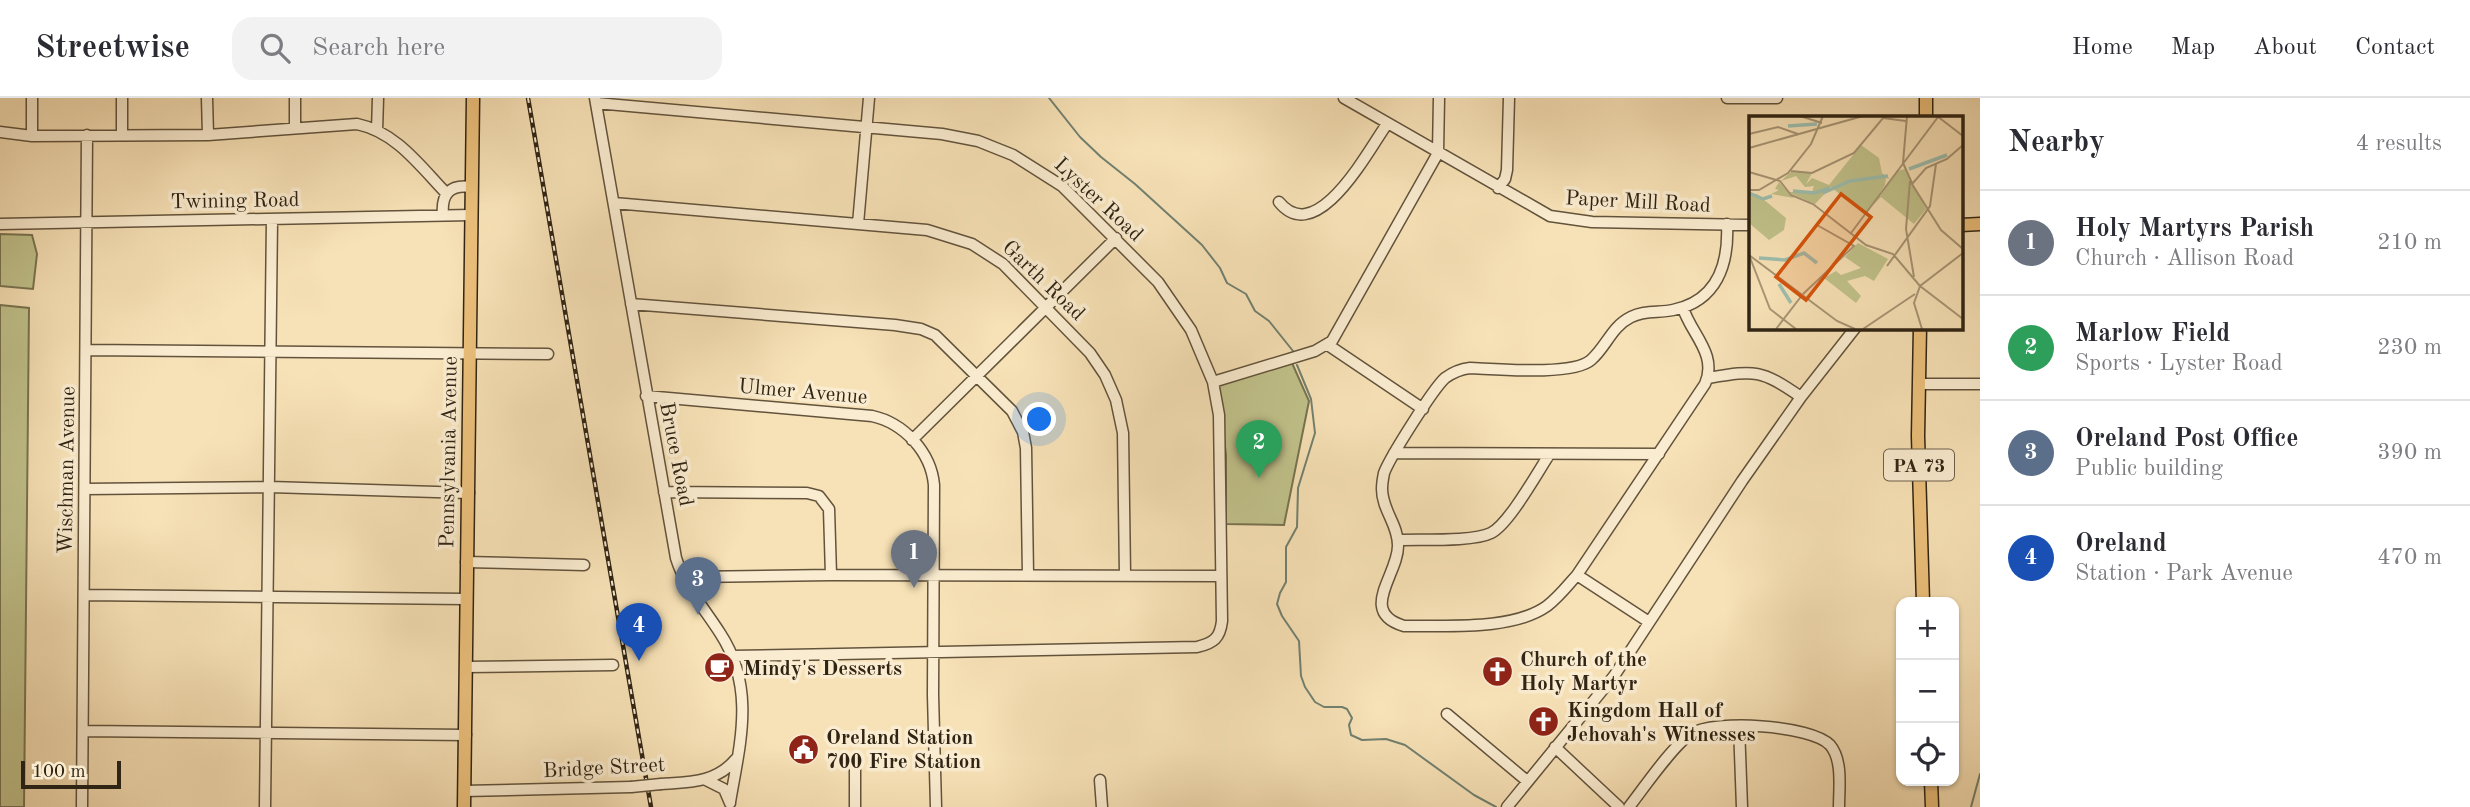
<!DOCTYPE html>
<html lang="en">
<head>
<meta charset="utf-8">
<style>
  :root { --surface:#fff; --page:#f2f2f3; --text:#2b2b33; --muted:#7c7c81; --line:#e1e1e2; --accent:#8f2418 }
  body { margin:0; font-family:"Old Standard TT",serif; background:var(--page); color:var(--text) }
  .controls { position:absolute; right:21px; bottom:21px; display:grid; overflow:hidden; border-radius:14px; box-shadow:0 2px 5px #0004 }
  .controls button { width:63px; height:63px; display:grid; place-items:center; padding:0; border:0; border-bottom:2px solid var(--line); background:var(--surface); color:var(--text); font:35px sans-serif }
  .scale { position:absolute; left:21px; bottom:18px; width:100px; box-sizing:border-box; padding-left:7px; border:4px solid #302414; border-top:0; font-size:19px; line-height:24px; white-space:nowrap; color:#302414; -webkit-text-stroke:5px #faecd0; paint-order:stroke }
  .you { position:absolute; left:1040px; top:322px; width:24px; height:24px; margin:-18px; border:5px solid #fff; border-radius:50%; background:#1a73e8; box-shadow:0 0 0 10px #1a73e833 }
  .badge { display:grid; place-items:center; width:46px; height:46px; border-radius:50%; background:var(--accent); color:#fff; font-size:23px; font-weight:700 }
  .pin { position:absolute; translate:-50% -58px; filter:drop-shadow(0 2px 4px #0008) }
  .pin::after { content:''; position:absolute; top:37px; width:24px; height:21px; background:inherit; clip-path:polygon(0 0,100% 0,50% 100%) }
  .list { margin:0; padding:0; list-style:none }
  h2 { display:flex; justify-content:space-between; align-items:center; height:91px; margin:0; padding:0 28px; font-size:30px }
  h2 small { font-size:23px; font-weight:400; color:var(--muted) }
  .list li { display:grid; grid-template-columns:46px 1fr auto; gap:21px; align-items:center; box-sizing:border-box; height:105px; padding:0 28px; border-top:2px solid var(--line) }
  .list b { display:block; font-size:26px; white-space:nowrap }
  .list p { margin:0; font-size:23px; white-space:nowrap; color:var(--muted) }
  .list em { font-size:23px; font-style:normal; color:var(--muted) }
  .icon { flex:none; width:38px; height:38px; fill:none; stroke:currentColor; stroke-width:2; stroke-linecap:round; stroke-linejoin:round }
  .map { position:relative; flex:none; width:1980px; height:709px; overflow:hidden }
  header { display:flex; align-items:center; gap:42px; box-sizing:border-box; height:98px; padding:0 35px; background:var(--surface); border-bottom:2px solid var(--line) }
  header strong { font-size:33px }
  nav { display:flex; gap:38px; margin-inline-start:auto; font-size:24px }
  .search { width:490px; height:63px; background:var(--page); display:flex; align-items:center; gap:18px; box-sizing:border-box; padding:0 24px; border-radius:21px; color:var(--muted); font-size:26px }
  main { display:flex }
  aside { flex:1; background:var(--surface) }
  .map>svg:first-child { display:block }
</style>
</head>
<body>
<header>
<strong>Streetwise</strong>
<div class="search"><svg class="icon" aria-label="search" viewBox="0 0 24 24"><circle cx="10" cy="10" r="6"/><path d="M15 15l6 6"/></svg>Search here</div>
<nav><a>Home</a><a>Map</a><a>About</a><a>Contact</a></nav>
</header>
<main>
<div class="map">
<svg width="1980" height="709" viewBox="0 0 1980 709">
  <rect width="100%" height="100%" fill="#f7e1b6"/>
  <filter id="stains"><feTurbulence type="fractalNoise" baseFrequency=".00286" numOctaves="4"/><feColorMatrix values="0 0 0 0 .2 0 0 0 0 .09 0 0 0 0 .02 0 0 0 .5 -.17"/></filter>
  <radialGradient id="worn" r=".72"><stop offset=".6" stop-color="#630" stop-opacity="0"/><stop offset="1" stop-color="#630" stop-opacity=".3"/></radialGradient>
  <!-- green -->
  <path fill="#c1c28b" stroke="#787350" stroke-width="2" d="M 0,136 L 32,137 L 37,156 L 33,191 L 0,188 Z
    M 0,207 L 29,210 L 24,709 L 0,709 Z
    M 1292,265 L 1309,303 L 1284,427 L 1226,426 L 1226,357 L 1218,285 Z"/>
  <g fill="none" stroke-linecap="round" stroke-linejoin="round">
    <!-- stream -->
    <path stroke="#718070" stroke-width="2" d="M 1049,0 L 1080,39 L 1101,59 L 1135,86 L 1202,147 L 1220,170 L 1227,185 L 1246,196 L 1255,213 L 1269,223 L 1293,253
      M 1297,267 L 1311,301 L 1315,335 L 1298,390 L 1297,429 L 1286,449 L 1286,484 L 1280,495 L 1277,506 L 1282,518 L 1299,543 L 1301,578 L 1305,589 L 1315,604 L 1324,609 L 1342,609 L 1347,611 L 1352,620 L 1349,627 L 1351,637 L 1362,642 L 1386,641 L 1405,647 L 1474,697 L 1496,709
      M 1971,709 L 1980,676"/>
    <defs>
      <path id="minor" d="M 32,0 L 32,38
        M 122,0 L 122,36
        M 207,0 L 208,37
        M 295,0 L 295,30
        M 595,0 L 676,460 C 685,489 704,510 720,535 C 756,590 740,645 730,704
        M 1344,0 L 1550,118 L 1592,124 L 1751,127
        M 1727,0 L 1777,0
        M 596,5 L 942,36 L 978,43 L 1013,57 L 1062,88 L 1158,184 L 1191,232 L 1213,284 L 1219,317 L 1222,523 C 1220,540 1214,545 1197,549 L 732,558
        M 377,33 L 378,0
        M 0,34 L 32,38 L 208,37 L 357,26 C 396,34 420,68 446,95
        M 1498,90 L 1505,81 L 1507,72 L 1509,0
        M 1279,104 C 1317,151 1369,51 1387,26
        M 614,105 L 927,132 L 972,146 L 1003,166 L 1090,255 L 1105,277 L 1116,302 L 1123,335 L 1125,477
        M 443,117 C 441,96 450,86 471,89
        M 0,126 L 471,117
        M 858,126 L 869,0
        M 631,206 L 895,227 L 921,231 L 935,237 L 1012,313 L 1023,334 L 1026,350 L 1028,477
        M 1683,210 C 1691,236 1718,256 1705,286 L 1577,477 C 1568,487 1559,499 1547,508 C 1512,533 1446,527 1404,528 C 1357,514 1399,476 1398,447 C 1398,426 1382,412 1382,391 C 1382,386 1383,380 1384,375 C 1390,359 1433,291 1445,280 C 1452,275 1461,271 1470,270 C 1496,271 1573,278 1591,262 C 1607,248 1611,229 1631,219 C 1644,212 1659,215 1673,212 C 1717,203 1729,166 1727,126
        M 1328,247 L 1423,311
        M 87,252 L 548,256
        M 1708,280 C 1756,272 1760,271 1801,299
        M 1213,284 L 1315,253 L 1332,243 L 1438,55 L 1439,0
        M 1919,286 L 1980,286
        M 646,298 L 872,318 C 904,325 931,354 934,387 L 933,597 L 936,709
        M 912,342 L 1116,140
        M 1394,355 L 1659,356
        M 85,391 L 270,389 L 469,395
        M 664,394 L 807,395 L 819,398 L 829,411 L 831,477
        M 1398,442 C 1420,441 1473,444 1491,435 C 1509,426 1537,375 1549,357
        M 466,464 L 584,467
        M 1577,477 L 1649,524
        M 685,482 L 693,479 L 831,477 L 1221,478
        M 84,497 L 466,501
        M 466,569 L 613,567
        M 1447,616 L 1527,683
        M 1739,628 L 1742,709
        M 83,633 L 466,637
        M 1555,649 L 1619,709
        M 855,660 L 855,709
        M 706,682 L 724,691 L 730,705
        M 1100,682 L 1102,709
        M 661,686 C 690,684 716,685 736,661
        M 464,693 L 631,689
        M 82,709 L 87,37
        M 265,709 L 272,121
        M 1507,709 L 1614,578 L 1742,383 L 1801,299 L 1856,229
        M 1629,709 C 1643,691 1674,646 1691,636 C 1714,621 1811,627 1830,647 C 1843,662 1839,690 1839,709"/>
      <path id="major" d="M 1926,19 L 1926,0
        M 1961,127 L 1980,126
        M 1920,229 L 1918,338 L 1923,504
        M 1931,683 L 1932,709
        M 464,709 L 473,0"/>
    </defs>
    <!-- minor casing -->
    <use href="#minor" stroke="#62533c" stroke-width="13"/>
    <!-- major casing -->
    <use href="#major" stroke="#302414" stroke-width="15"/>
    <!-- minor -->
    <use href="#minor" stroke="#faecd0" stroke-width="10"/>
    <!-- major -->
    <use href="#major" stroke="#ecc07b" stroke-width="12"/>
    <defs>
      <path id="rail" d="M 528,0 L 651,709"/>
    </defs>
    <!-- rail casing -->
    <use href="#rail" stroke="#302414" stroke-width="4.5"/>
    <!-- rail -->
    <use href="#rail" stroke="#faecd0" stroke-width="2" stroke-dasharray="5" stroke-linecap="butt"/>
    <defs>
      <path id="minor-bridge" d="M 631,689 L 661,686"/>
    </defs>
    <!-- minor-bridge casing -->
    <use href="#minor-bridge" stroke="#62533c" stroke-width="13" stroke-linecap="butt"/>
    <!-- minor-bridge -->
    <use href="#minor-bridge" stroke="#faecd0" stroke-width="10"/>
  </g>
  <!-- icons -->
  <defs>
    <symbol id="cafe-disc" viewBox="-11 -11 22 22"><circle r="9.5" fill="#8f2418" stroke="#faecd0"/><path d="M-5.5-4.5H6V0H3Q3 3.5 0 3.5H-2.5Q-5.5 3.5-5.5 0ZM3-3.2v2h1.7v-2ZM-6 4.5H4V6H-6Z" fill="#fff"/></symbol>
    <symbol id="church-disc" viewBox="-11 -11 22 22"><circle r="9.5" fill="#8f2418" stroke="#faecd0"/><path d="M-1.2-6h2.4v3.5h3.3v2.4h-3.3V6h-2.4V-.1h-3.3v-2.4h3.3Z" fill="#fff"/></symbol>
    <symbol id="civic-disc" viewBox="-11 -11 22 22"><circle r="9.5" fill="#8f2418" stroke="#faecd0"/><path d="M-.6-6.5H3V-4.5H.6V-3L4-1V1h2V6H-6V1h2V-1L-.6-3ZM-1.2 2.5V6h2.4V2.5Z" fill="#fff"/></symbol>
  </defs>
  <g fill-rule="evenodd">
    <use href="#cafe-disc" x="702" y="552" width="35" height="35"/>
    <use href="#church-disc" x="1480" y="556" width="35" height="35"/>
    <use href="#church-disc" x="1526" y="606" width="35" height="35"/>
    <use href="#civic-disc" x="786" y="634" width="35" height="35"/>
  </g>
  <g text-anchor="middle" stroke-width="7" stroke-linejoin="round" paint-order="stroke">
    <!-- shield labels -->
    <rect fill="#faecd0" stroke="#6d604c" stroke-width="2" x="1884" y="351.5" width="70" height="31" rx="5"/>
    <g font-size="19" font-weight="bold" fill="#302414">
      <text x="1919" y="374">PA 73</text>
    </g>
    <!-- street labels -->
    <g font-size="21" fill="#302414" stroke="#faecd0">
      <text transform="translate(1099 101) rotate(43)" y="7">Lyster Road</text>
      <text transform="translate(235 102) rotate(-1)" y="7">Twining Road</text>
      <text transform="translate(1638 103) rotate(3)" y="7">Paper Mill Road</text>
      <text transform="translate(1044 182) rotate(44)" y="7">Garth Road</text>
      <text transform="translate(803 293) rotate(5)" y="7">Ulmer Avenue</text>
      <text transform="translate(448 354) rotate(-89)" y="7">Pennsylvania Avenue</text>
      <text transform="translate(677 356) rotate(79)" y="7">Bruce Road</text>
      <text transform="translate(66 372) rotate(-89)" y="7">Wischman Avenue</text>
      <text transform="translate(604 669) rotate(-3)" y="7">Bridge Street</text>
    </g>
    <!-- poi labels -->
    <g font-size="21" font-weight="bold" fill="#302414" stroke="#faecd0" text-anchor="start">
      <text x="1520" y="568">Church of the<tspan x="1520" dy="24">Holy Martyr</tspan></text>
      <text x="743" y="577">Mindy's Desserts</text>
      <text x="1567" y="619">Kingdom Hall of<tspan x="1567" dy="24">Jehovah's Witnesses</tspan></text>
      <text x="826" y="646">Oreland Station<tspan x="826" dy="24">700 Fire Station</tspan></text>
    </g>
  </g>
  <!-- overview -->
  <g transform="translate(1749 18)">
    <rect width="214" height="214" fill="#f7e1b6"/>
    <path d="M 112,29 L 130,42 L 133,57 L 141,63 L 137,62 L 136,69 L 131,77 L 131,80 L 148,55 L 156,53 L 177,93 L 165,108 L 132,81 L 115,98 L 82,71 L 66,88 L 41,77 L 45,82 L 22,78 L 30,74 L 26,73 L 30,66 L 39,76 L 63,76 L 65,70 L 56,71 L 47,60 L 32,65 L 43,55 L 63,57 L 57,68 L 63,62 L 80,69 ZM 0,78 L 8,78 L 37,102 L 35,114 L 20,124 L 0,107 ZM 109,127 L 139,143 L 125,165 L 116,160 L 98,165 L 112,180 L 107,187 L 75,162 L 87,155 L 92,159 L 112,152 L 96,141 Z" fill="#c1c28b"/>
    <path fill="none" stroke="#9dbeae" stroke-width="3.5" d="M 39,10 L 68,8M 160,53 L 198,39M 44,75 L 66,77 L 81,72M 0,77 L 14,83 L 23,80M 74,77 L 101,65 L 139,60M 10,142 L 36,144 L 55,137 L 68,147M 30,168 L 42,187"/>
    <path fill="none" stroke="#a79575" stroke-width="2" d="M 51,0 L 73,7M 158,0 L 154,47 L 163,67M 188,0 L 214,20M 0,18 L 29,11 L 49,18M 214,29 L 198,43 L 177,52 L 163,68 L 192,114 L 214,133M 0,32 L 114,0M 42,55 L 63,57 L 105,37 L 134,2 L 157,5M 0,56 L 31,65 L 42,79 L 64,88 L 117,129 L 144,138 L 171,170 L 165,187 L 173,213M 161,65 L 157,113 L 165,161M 0,74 L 10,74 L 39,57 L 62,28 L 74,0M 102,117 L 189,1M 214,137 L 171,170 L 214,203M 0,139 L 88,205 L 106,213M 0,139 L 21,193 L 47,213M 138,150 L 181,90 L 187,48M 54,178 L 105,130 L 68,109M 27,213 L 54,178M 114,213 L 166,178"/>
    <path fill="#d6540d" fill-opacity="0.15" stroke="#d6540d" stroke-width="3.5" d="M 92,78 L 122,101 L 57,184 L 27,161 Z"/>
    <rect width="214" height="214" fill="none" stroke="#302414" stroke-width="3.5"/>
  </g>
  <rect width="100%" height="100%" filter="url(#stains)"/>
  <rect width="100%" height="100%" fill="url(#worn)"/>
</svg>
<div class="controls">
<button>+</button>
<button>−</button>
<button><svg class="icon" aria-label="locate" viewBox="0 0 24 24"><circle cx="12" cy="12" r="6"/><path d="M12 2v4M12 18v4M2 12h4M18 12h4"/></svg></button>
</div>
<div class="scale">100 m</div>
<div class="you"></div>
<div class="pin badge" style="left:914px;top:490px;background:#6b7280">1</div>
<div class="pin badge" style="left:1259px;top:380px;background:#2e9e5b">2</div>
<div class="pin badge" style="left:698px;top:517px;background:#5c6f8a">3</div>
<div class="pin badge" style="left:639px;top:563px;background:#1a4fb4">4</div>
</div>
<aside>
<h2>Nearby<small>4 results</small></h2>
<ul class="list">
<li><span class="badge" style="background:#6b7280">1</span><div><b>Holy Martyrs Parish</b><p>Church · Allison Road</p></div><em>210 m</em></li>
<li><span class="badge" style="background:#2e9e5b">2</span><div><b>Marlow Field</b><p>Sports · Lyster Road</p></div><em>230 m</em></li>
<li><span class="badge" style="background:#5c6f8a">3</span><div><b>Oreland Post Office</b><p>Public building</p></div><em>390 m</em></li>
<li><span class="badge" style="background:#1a4fb4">4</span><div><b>Oreland</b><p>Station · Park Avenue</p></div><em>470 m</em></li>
</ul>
</aside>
</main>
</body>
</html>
